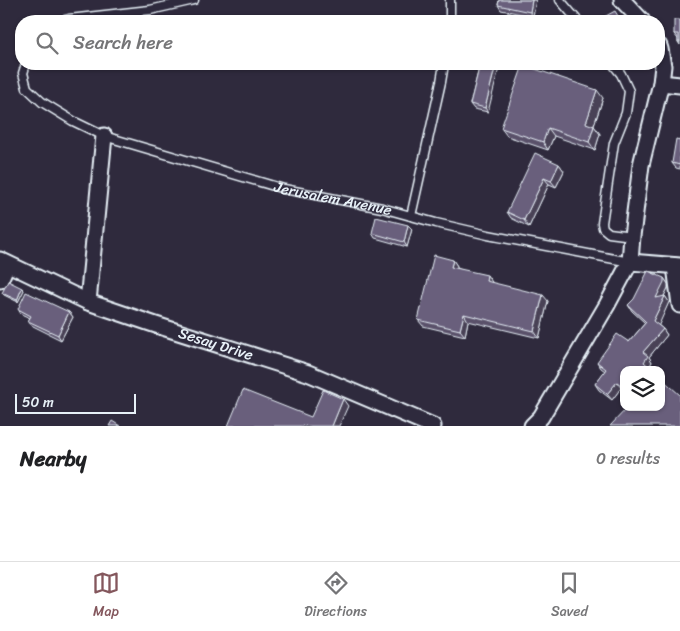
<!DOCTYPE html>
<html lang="en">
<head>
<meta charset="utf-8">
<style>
  :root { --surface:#fff; --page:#f2f2f2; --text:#202124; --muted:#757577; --line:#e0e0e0; --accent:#84575d }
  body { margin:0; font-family:Sriracha,sans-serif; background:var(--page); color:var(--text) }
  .controls { position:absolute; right:15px; bottom:15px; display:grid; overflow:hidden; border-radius:10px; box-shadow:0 1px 4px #0004 }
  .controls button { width:45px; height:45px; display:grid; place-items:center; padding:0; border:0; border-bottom:1px solid var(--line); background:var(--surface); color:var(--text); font:25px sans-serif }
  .scale { position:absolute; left:15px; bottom:12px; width:121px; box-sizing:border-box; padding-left:5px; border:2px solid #e8f1f8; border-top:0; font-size:14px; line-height:18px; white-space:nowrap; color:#e8f1f8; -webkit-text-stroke:4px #2f2a3d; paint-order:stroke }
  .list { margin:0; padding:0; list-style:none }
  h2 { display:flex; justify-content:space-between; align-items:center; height:65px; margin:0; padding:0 20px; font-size:21px }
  h2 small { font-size:16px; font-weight:400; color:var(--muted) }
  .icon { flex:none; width:28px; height:28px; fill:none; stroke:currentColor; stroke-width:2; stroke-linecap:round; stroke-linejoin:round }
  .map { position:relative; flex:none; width:680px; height:426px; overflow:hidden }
  .search { position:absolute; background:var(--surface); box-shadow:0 1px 4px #0004; left:15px; right:15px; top:15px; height:55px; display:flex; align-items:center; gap:12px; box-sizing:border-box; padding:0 18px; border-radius:20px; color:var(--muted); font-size:19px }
  .sheet { height:135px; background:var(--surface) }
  nav { display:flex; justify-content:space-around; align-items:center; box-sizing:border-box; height:70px; border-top:1px solid var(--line); background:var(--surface); font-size:14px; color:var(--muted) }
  nav a { display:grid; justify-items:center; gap:2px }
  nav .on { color:var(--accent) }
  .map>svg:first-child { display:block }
</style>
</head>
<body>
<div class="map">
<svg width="680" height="426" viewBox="0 0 680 426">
  <rect width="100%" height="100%" fill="#2f2a3d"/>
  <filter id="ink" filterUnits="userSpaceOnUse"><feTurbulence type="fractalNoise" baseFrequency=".02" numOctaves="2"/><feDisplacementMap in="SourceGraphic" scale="10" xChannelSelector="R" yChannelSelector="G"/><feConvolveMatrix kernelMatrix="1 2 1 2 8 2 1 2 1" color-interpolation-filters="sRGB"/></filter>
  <g filter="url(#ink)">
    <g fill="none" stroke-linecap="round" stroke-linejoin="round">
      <defs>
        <g id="service">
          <path d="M 560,0 L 578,21"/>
          <path d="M 61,21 L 69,19 L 150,10 L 194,0"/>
          <path d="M 450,21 L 450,0"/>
          <path id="s1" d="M 26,64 L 23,73 L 27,88 L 42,102 L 73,121 L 104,136 L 284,189 L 382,208 L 436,223 L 488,235 L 630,262"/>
          <path d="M 613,64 L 621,74 L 629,91 L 626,113 L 614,143 L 602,223 L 603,228 L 609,233 L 632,236"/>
          <path d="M 411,216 L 441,82 L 444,64"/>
        </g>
        <g id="minor">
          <path d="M 622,0 L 642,21"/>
          <path d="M 661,83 L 680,85"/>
          <path id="s2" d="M 0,260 L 88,302 L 156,325 L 308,373 L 433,426"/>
          <path d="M 630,262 L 680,266"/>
          <path d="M 675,266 L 680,305"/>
          <path d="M 0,280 L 7,264"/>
          <path d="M 88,302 L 104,136"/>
          <path d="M 532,426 L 541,417 L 607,305 L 630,262 L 632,236 L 641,165 L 661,83 L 663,66 L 660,49 L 659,46"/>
        </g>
      </defs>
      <!-- service casing -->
      <use href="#service" stroke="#e8f1f8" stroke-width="11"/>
      <!-- minor casing -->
      <use href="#minor" stroke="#e8f1f8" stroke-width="19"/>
      <!-- service -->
      <use href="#service" stroke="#2f2a3d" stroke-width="8"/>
      <!-- minor -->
      <use href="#minor" stroke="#2f2a3d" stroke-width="15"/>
    </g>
    <!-- wall -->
    <path fill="#5a516b" stroke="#e8f1f8" d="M 499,0 L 536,0 L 533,16 L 501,10 L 498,5 Z
      M 680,20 L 680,45 L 678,42 L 678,39 L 674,34 Z
      M 480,64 L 488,112 L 474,109 L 470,104 Z
      M 603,98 L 594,126 L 600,134 L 595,150 L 554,136 L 548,150 L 507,136 L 501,128 Z
      M 680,140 L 680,169 L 676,168 L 672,163 Z
      M 559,164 L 564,171 L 556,187 L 549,184 L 529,227 L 511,218 L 507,212 Z
      M 412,229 L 407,247 L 375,238 L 372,233 Z
      M 453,260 L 457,266 L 457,268 L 492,282 L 492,283 L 548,301 L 539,338 L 468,321 L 465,336 L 423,326 L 418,320 Z
      M 664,278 L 668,284 L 668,288 L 664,296 L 665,296 L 669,302 L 658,325 L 663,329 L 667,335 L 649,357 L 652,362 L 649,366 L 624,370 L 624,390 L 621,388 L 612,400 L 599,390 L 595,384 L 605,371 L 601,368 L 597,362 L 629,342 L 645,323 L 632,311 L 628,305 Z
      M 24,290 L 18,302 L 4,295 L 2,293 Z
      M 18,309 L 69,312 L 73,317 L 61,340 L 31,325 L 28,321 L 30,318 L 21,314 Z"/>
    <!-- shaded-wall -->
    <path fill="#4a4257" stroke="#e8f1f8" d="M 532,0 L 536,0 L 533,16 L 530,12 Z
      M 496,64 L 500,64 L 488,112 L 485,108 Z
      M 597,90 L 603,98 L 592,131 L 586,123 Z
      M 594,126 L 600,134 L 595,150 L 589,142 Z
      M 548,128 L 554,136 L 548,150 L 543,142 Z
      M 559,164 L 564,171 L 556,187 L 551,181 Z
      M 544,178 L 549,184 L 529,227 L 524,220 Z
      M 408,225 L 412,229 L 407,247 L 404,242 Z
      M 453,260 L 457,266 L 456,273 L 451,267 Z
      M 487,275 L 492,282 L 490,288 L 486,281 Z
      M 664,278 L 668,284 L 668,288 L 660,304 L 656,298 Z
      M 22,288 L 24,290 L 18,302 L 17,300 Z
      M 543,295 L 548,301 L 539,338 L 534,331 Z
      M 665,296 L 669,302 L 658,327 L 653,321 Z
      M 69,312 L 73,317 L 61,340 L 58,335 Z
      M 464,314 L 468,321 L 465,336 L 460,330 Z
      M 663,329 L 667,335 L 649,357 L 652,362 L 648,368 L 644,362 L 643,352 Z
      M 617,382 L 621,388 L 612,400 L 607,394 Z
      M 343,399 L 348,406 L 339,426 L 332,426 Z"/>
    <!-- building -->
    <path fill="#695e7c" stroke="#e8f1f8" d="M 499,0 L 532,0 L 530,12 L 498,5 Z
      M 615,11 L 621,21 L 606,21 L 604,17 Z
      M 674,20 L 680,20 L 680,42 L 678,42 L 678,34 L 674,34 Z
      M 480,64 L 496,64 L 485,108 L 470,104 Z
      M 523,65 L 597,90 L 586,123 L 594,126 L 589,142 L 548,128 L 543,142 L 501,128 Z
      M 676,139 L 680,140 L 680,165 L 672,163 Z
      M 535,153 L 559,164 L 551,181 L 544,178 L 524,220 L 507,212 Z
      M 376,217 L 408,225 L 404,242 L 372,233 Z
      M 434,255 L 453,260 L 451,267 L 487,275 L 486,281 L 543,295 L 534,331 L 464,314 L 460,330 L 418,320 Z
      M 648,271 L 664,278 L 664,282 L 656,298 L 665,296 L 653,321 L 663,329 L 643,352 L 648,356 L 644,362 L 653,370 L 624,370 L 624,387 L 617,382 L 607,394 L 595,384 L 606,369 L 597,362 L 617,334 L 629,342 L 646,322 L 628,305 L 634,299 Z
      M 8,281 L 22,288 L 17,300 L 2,293 Z
      M 26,292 L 69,312 L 58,335 L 28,321 L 31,316 L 18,309 Z
      M 661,378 L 680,395 L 680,426 L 610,426 L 628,407 L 661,407 Z
      M 243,390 L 311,417 L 323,390 L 343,399 L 332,426 L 228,426 Z
      M 112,421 L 120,426 L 109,426 Z"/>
  </g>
  <g text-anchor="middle" stroke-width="4" stroke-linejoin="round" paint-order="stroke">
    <!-- street labels -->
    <g font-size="15" fill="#e8f1f8" stroke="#2f2a3d">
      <text dy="5" stroke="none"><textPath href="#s1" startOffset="354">Jerusalem Avenue</textPath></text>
      <text dy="5" stroke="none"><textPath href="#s2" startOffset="232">Sesay Drive</textPath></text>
    </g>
  </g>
</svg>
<div class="controls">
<button><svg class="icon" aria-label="layers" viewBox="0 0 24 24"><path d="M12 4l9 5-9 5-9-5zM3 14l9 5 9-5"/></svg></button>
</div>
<div class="scale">50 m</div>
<div class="search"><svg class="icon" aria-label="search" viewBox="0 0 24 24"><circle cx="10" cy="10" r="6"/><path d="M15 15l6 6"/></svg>Search here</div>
</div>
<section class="sheet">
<h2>Nearby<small>0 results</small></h2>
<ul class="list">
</ul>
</section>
<nav>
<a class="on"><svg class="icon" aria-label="map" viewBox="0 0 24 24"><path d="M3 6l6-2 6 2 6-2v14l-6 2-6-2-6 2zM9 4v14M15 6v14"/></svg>Map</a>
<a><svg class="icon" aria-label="directions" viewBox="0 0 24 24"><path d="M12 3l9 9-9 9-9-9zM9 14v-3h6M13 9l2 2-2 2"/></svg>Directions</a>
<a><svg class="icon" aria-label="saved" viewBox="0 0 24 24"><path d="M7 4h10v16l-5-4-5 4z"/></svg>Saved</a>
</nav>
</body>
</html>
